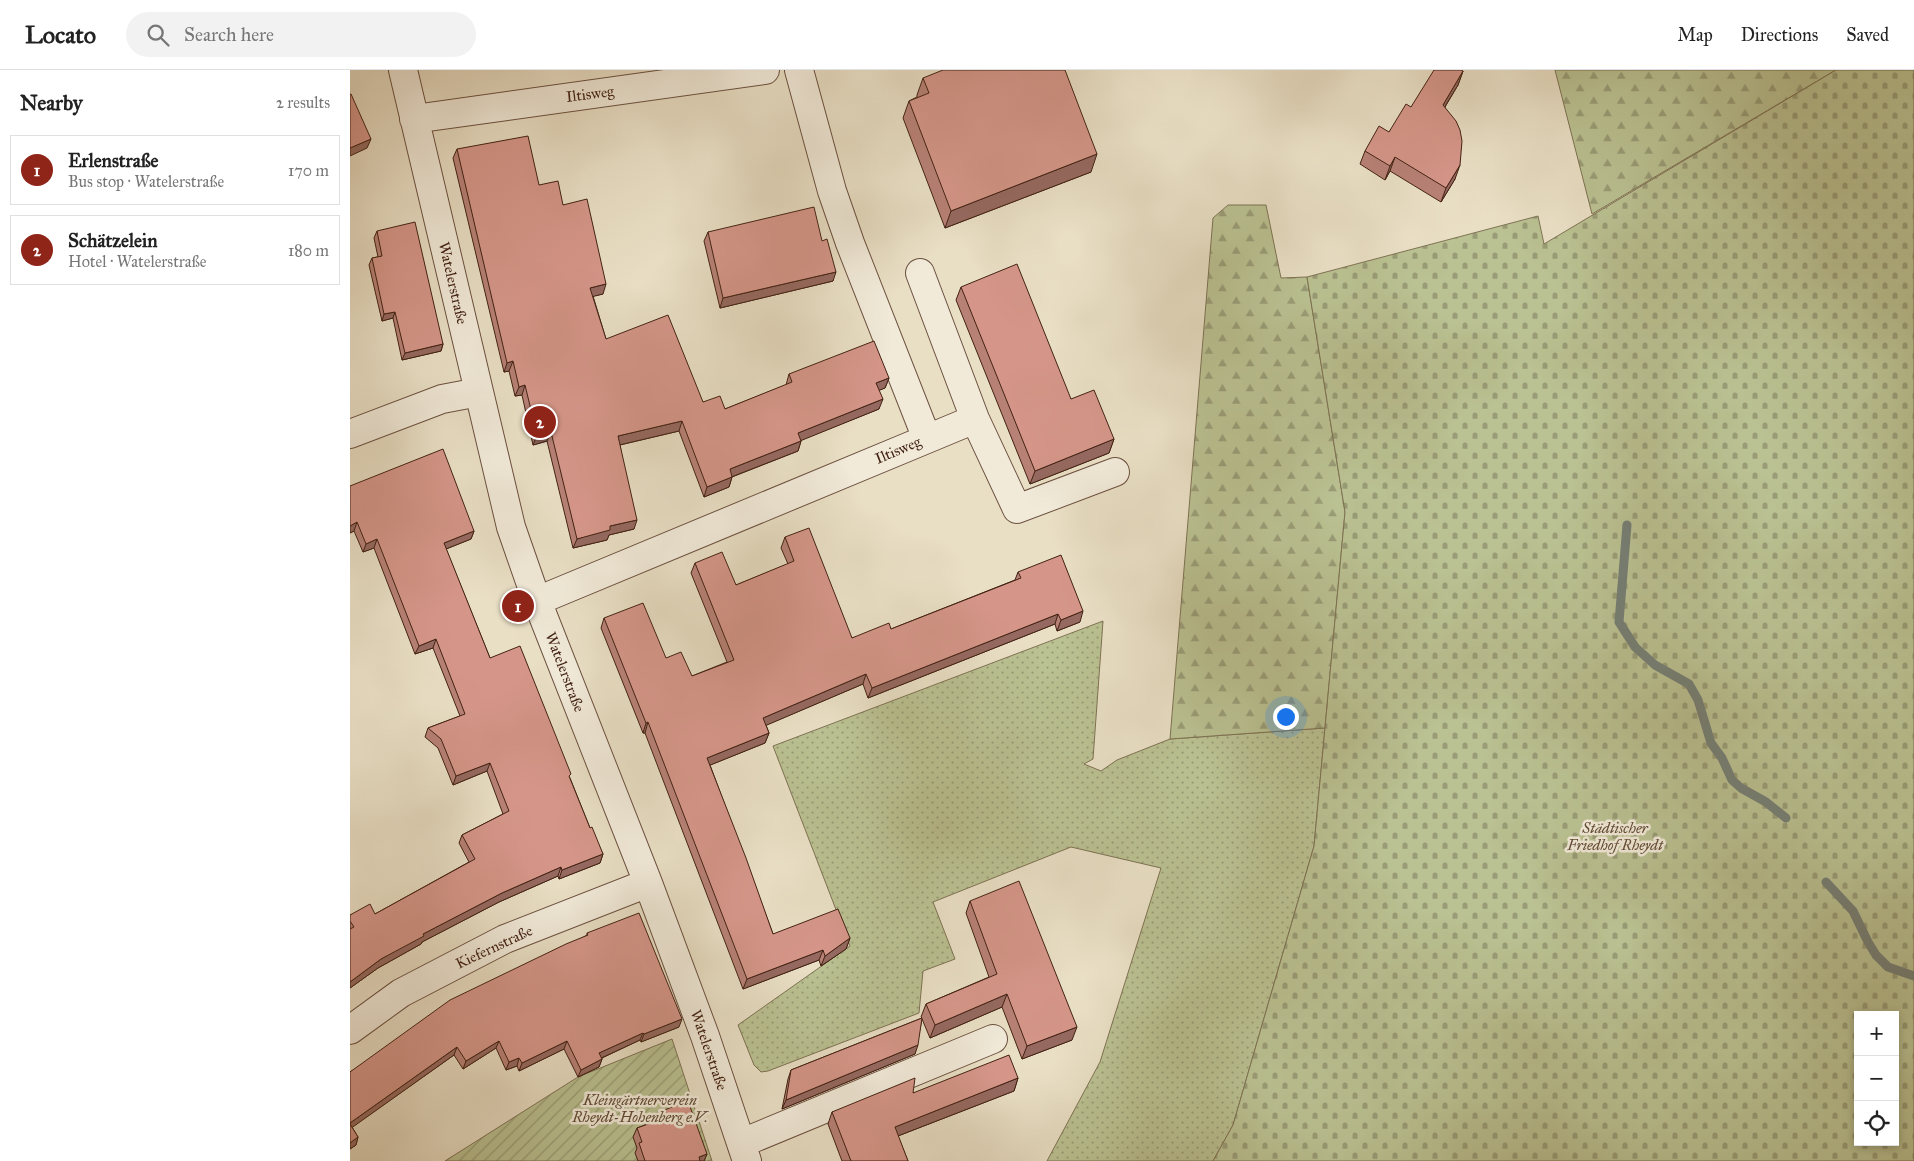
<!DOCTYPE html>
<html lang="en">
<head>
<meta charset="utf-8">
<style>
  :root { --surface:#fff; --page:#f2f2f2; --text:#222; --muted:#767676; --line:#e0e0e0; --accent:#8f2418 }
  body { margin:0; font-family:"IM FELL Great Primer",serif; background:var(--page); color:var(--text) }
  .controls { position:absolute; right:15px; bottom:15px; display:grid; overflow:hidden; border-radius:0px; box-shadow:0 2px 8px #0003 }
  .controls button { width:45px; height:45px; display:grid; place-items:center; padding:0; border:0; border-bottom:1px solid var(--line); background:var(--surface); color:var(--text); font:25px sans-serif }
  .you { position:absolute; left:935px; top:646px; width:18px; height:18px; margin:-12px; border:4px solid #fff; border-radius:50%; background:#1a73e8; box-shadow:0 0 0 8px #1a73e833 }
  .badge { display:grid; place-items:center; width:32px; height:32px; border-radius:50%; background:var(--accent); color:#fff; font-size:16px; font-weight:700 }
  .pin { position:absolute; translate:-50% -50%; border:2px solid #fff; box-shadow:0 1px 5px #0006 }
  .list { margin:0; padding:0; list-style:none }
  h2 { display:flex; justify-content:space-between; align-items:center; height:65px; margin:0; padding:0 20px; font-size:21px }
  h2 small { font-size:16px; font-weight:400; color:var(--muted) }
  .list li { display:grid; grid-template-columns:32px 1fr auto; gap:15px; align-items:center; box-sizing:border-box; height:70px; margin:0 10px 10px; padding:0 10px; border:1px solid var(--line); border-radius:0px }
  .list b { display:block; font-size:19px; white-space:nowrap }
  .list p { margin:0; font-size:16px; white-space:nowrap; color:var(--muted) }
  .list em { font-size:16px; font-style:normal; color:var(--muted) }
  .icon { flex:none; width:28px; height:28px; fill:none; stroke:currentColor; stroke-width:2; stroke-linecap:round; stroke-linejoin:round }
  .map { position:relative; flex:none; width:1564px; height:1091px; overflow:hidden }
  header { display:flex; align-items:center; gap:30px; box-sizing:border-box; height:70px; padding:0 25px; background:var(--surface); border-bottom:1px solid var(--line) }
  header strong { font-size:24px }
  nav { display:flex; gap:28px; margin-inline-start:auto; font-size:18px }
  .search { width:350px; height:45px; background:var(--page); display:flex; align-items:center; gap:12px; box-sizing:border-box; padding:0 18px; border-radius:28px; color:var(--muted); font-size:19px }
  main { display:flex }
  aside { flex:1; background:var(--surface) }
  .map>svg:first-child { display:block }
</style>
</head>
<body>
<header>
<strong>Locato</strong>
<div class="search"><svg class="icon" aria-label="search" viewBox="0 0 24 24"><circle cx="10" cy="10" r="6"/><path d="M15 15l6 6"/></svg>Search here</div>
<nav><a>Map</a><a>Directions</a><a>Saved</a></nav>
</header>
<main>
<aside>
<h2>Nearby<small>2 results</small></h2>
<ul class="list">
<li><span class="badge">1</span><div><b>Erlenstraße</b><p>Bus stop · Watelerstraße</p></div><em>170 m</em></li>
<li><span class="badge">2</span><div><b>Schätzelein</b><p>Hotel · Watelerstraße</p></div><em>180 m</em></li>
</ul>
</aside>
<div class="map">
<svg width="1564" height="1091" viewBox="0 0 1564 1091">
  <defs>
    <pattern id="grass-dots" width="8" height="8" patternUnits="userSpaceOnUse" patternTransform="scale(1.25)"><rect width="8" height="8" fill="#bac192"/><path d="M2 2h.1M6 6h.1" fill="none" stroke="#999c76" stroke-width="1.8" stroke-linecap="round"/></pattern>
    <pattern id="forest-firs" width="22" height="20" patternUnits="userSpaceOnUse" patternTransform="scale(1.25)"><rect width="22" height="20" fill="#bac192"/><path d="M5 1l3.5 6h-7zM16 11l3.5 6h-7z" fill="#999c76"/></pattern>
    <pattern id="cemetery-stones" width="16" height="16" patternUnits="userSpaceOnUse" patternTransform="scale(1.25)"><rect width="16" height="16" fill="#bac192"/><path d="M2 7V4a2 2 0 0 1 4 0v3zM10 15v-3a2 2 0 0 1 4 0v3z" fill="#999c76"/></pattern>
    <pattern id="garden-furrows" width="10" height="10" patternUnits="userSpaceOnUse" patternTransform="scale(1.25)"><rect width="10" height="10" fill="#bac192"/><path d="M-1 1l2-2M0 10L10 0M9 11l2-2" fill="none" stroke="#999c76"/></pattern>
  </defs>
  <rect width="100%" height="100%" fill="#e9dfc5"/>
  <filter id="stains"><feTurbulence type="fractalNoise" baseFrequency=".004" numOctaves="4"/><feColorMatrix values="0 0 0 0 .2 0 0 0 0 .09 0 0 0 0 .02 0 0 0 .5 -.17"/></filter>
  <radialGradient id="worn" r=".72"><stop offset=".6" stop-color="#630" stop-opacity="0"/><stop offset="1" stop-color="#630" stop-opacity=".3"/></radialGradient>
  <!-- grass -->
  <path fill="url(#grass-dots)" stroke="#7e7253" d="M 753,551 L 743,689 L 734,694 L 751,701 L 767,690 L 820,669 L 975,658 L 964,776 L 883,1055 L 863,1091 L 697,1091 L 750,992 L 811,798 L 721,777 L 583,832 L 605,889 L 573,901 L 569,943 L 418,1001 L 411,1002 L 404,995 L 388,955 L 500,876 L 423,676 Z"/>
  <!-- forest -->
  <path fill="url(#forest-firs)" stroke="#7e7253" d="M 1205,0 L 1486,0 L 1242,144 Z
    M 878,135 L 916,135 L 931,208 L 957,207 L 995,442 L 975,658 L 820,669 L 863,148 Z"/>
  <!-- cemetery -->
  <path fill="url(#cemetery-stones)" stroke="#7e7253" fill-rule="evenodd" d="M 1486,0 L 1564,0 L 1564,1091 L 863,1091 L 883,1055 L 964,776 L 995,442 L 957,207 L 1188,146 L 1194,174 ZM 1508,945 L 1545,945 L 1545,1072 L 1508,1072 Z"/>
  <!-- garden -->
  <path fill="url(#garden-furrows)" stroke="#7e7253" d="M 322,969 L 362,1091 L 95,1091 L 228,1007 Z"/>
  <g fill="none" stroke-linecap="round" stroke-linejoin="round">
    <!-- stream -->
    <path stroke="#757f75" stroke-width="9" d="M 1277,455 L 1269,552 L 1285,577 L 1305,595 L 1339,614 L 1348,630 L 1361,673 L 1372,688 L 1382,710 L 1391,718 L 1416,732 L 1436,748
      M 1476,812 L 1503,841 L 1518,872 L 1526,885 L 1538,897 L 1564,906"/>
    <defs>
      <path id="minor" d="M 53,0 L 161,457 L 184,523 L 298,813 L 355,966 L 397,1091
        M 64,49 L 415,0
        M 570,203 L 625,349
        M 0,364 L 92,329 L 129,322
        M 577,369 L 625,349 L 667,439 L 765,402
        M 187,531 L 577,369 L 500,173 L 482,121 L 449,0
        M 0,960 L 51,923 L 155,869 L 298,813
        M 392,1073 L 643,969"/>
    </defs>
    <!-- minor casing -->
    <use href="#minor" stroke="#6c5140" stroke-width="30"/>
    <!-- minor -->
    <use href="#minor" stroke="#f1ead9" stroke-width="28"/>
  </g>
  <!-- wall -->
  <path fill="#b78176" stroke="#432214" d="M 1113,1 L 1108,15 L 1095,37 L 1105,109 L 1091,132 L 1040,101 L 1035,110 L 1010,94 L 1015,81 L 1039,62 L 1061,37 Z
    M 573,8 L 741,102 L 595,158 L 553,48 L 559,31 L 567,27 L 567,25 Z
    M 107,79 L 189,115 L 213,135 L 253,224 L 243,226 L 256,269 L 353,332 L 375,339 L 436,315 L 439,304 L 539,308 L 535,318 L 529,320 L 529,339 L 451,370 L 451,371 L 448,381 L 382,407 L 379,417 L 354,427 L 329,361 L 270,375 L 284,459 L 259,465 L 257,470 L 223,478 L 197,371 L 183,375 L 172,325 L 165,326 L 159,301 L 154,302 L 103,88 Z
    M 27,161 L 93,274 L 91,281 L 52,290 L 43,248 L 32,251 L 19,195 L 22,188 L 28,187 L 24,168 Z
    M 358,162 L 472,171 L 483,211 L 370,238 L 354,171 Z
    M 611,217 L 721,329 L 764,369 L 759,383 L 680,414 L 606,230 Z
    M 0,416 L 124,461 L 121,469 L 96,479 L 140,588 L 220,708 L 240,758 L 253,784 L 250,793 L 209,809 L 208,806 L 149,832 L 72,872 L 71,874 L 28,898 L 0,918 L 0,845 L 25,844 L 119,792 L 109,773 L 112,765 L 153,744 L 137,701 L 103,715 L 88,678 L 75,667 L 78,658 L 110,646 L 83,578 L 65,584 L 24,478 L 13,482 L 4,461 L 0,463 Z
    M 435,467 L 502,568 L 541,559 L 665,510 L 668,502 L 730,552 L 707,561 L 705,554 L 518,628 L 513,614 L 416,655 L 419,663 L 415,673 L 360,695 L 423,864 L 500,868 L 496,879 L 471,896 L 469,890 L 393,919 L 295,663 L 293,663 L 251,558 L 254,548 L 342,606 L 377,592 L 341,503 L 345,493 L 386,515 L 438,494 L 431,478 Z
    M 620,831 L 722,970 L 672,989 L 652,937 L 580,968 L 572,949 L 565,984 L 432,1039 L 438,1009 L 441,1000 L 572,948 L 571,947 L 576,934 L 639,907 L 616,843 Z
    M 237,863 L 329,957 L 291,972 L 290,970 L 252,988 L 252,989 L 249,997 L 228,1007 L 214,979 L 169,1001 L 167,996 L 156,1000 L 146,978 L 113,999 L 104,985 L 2,1057 L 8,1067 L 6,1075 L 0,1079 L 0,1002 L 237,865 Z
    M 668,1008 L 664,1021 L 548,1066 L 558,1091 L 492,1091 L 478,1054 L 482,1042 L 563,1023 Z
    M 309,1042 L 357,1084 L 354,1091 L 288,1091 L 285,1083 L 287,1078 L 283,1067 L 287,1058 L 306,1051 Z"/>
  <!-- shaded-wall -->
  <path fill="#956960" stroke="#432214" d="M 1113,1 L 1108,15 L 1088,48 L 1093,35 Z
    M 21,69 L 17,78 L 0,86 L 0,78 Z
    M 747,84 L 741,102 L 595,158 L 601,141 Z
    M 1045,87 L 1040,101 L 1035,110 L 1040,96 Z
    M 1110,95 L 1105,109 L 1091,132 L 1096,118 Z
    M 486,202 L 483,211 L 370,238 L 373,228 Z
    M 256,214 L 253,224 L 237,228 L 240,218 Z
    M 45,242 L 43,248 L 32,251 L 34,244 Z
    M 93,274 L 91,281 L 52,290 L 55,283 Z
    M 163,291 L 159,301 L 154,302 L 157,293 Z
    M 539,308 L 535,318 L 523,323 L 526,313 Z
    M 175,315 L 172,325 L 165,326 L 169,317 Z
    M 533,329 L 529,339 L 445,373 L 448,363 Z
    M 332,351 L 329,361 L 265,376 L 268,366 Z
    M 201,362 L 197,371 L 183,375 L 187,365 Z
    M 764,369 L 759,383 L 680,414 L 685,401 Z
    M 451,371 L 448,381 L 376,409 L 380,399 Z
    M 382,407 L 379,417 L 354,427 L 357,417 Z
    M 287,450 L 284,459 L 259,465 L 257,470 L 223,478 L 227,469 L 260,456 Z
    M 7,452 L 4,461 L 0,463 L 0,456 Z
    M 124,461 L 121,469 L 91,481 L 94,473 Z
    M 27,469 L 24,478 L 13,482 L 16,474 Z
    M 733,541 L 730,552 L 707,561 L 711,550 Z
    M 708,544 L 705,554 L 518,628 L 522,618 Z
    M 86,569 L 83,578 L 65,584 L 69,576 Z
    M 516,604 L 513,614 L 410,658 L 413,648 Z
    M 298,652 L 295,663 L 293,663 L 296,653 Z
    M 419,663 L 415,673 L 353,698 L 357,688 Z
    M 140,693 L 137,701 L 103,715 L 106,706 Z
    M 253,784 L 250,793 L 209,809 L 212,800 Z
    M 211,797 L 208,806 L 149,832 L 72,872 L 71,874 L 28,898 L 0,918 L 0,912 L 31,889 L 73,864 L 152,823 Z
    M 500,868 L 496,879 L 471,896 L 475,886 Z
    M 473,880 L 469,890 L 393,919 L 397,909 Z
    M 657,924 L 652,937 L 580,968 L 585,955 Z
    M 332,949 L 329,957 L 291,972 L 294,964 Z
    M 727,957 L 722,970 L 672,989 L 677,976 Z
    M 293,963 L 290,970 L 247,990 L 249,983 Z
    M 149,971 L 146,978 L 113,999 L 116,991 Z
    M 217,971 L 214,979 L 169,1001 L 172,993 Z
    M 568,975 L 565,984 L 432,1039 L 436,1030 Z
    M 107,977 L 104,985 L 0,1059 L 0,1053 Z
    M 169,988 L 167,996 L 156,1000 L 159,992 Z
    M 252,989 L 249,997 L 228,1007 L 231,1000 Z
    M 668,1008 L 664,1021 L 540,1069 L 545,1057 Z
    M 8,1067 L 6,1075 L 0,1079 L 0,1073 Z
    M 357,1084 L 354,1091 L 347,1091 L 349,1087 Z"/>
  <!-- building -->
  <path fill="#d59689" stroke="#432214" d="M 593,0 L 715,0 L 747,84 L 601,141 L 559,31 L 579,23 L 573,8 Z
    M 1084,0 L 1111,0 L 1113,1 L 1093,35 L 1106,51 L 1110,60 L 1112,71 L 1110,95 L 1096,118 L 1045,87 L 1040,96 L 1015,81 L 1029,56 L 1039,62 L 1056,34 L 1061,37 Z
    M 0,24 L 1,24 L 21,69 L 0,78 Z
    M 178,66 L 189,115 L 208,111 L 213,135 L 237,129 L 256,214 L 240,218 L 256,269 L 318,245 L 353,332 L 370,326 L 375,339 L 442,312 L 439,304 L 524,271 L 539,308 L 526,313 L 533,329 L 448,363 L 451,371 L 380,399 L 382,407 L 357,417 L 332,351 L 268,366 L 287,450 L 260,456 L 260,460 L 227,469 L 201,362 L 187,365 L 175,315 L 169,317 L 163,291 L 157,293 L 107,79 Z
    M 464,137 L 472,171 L 477,169 L 486,202 L 373,228 L 358,162 Z
    M 65,152 L 93,274 L 55,283 L 45,242 L 34,244 L 22,188 L 32,186 L 27,161 Z
    M 667,194 L 721,329 L 744,320 L 764,369 L 685,401 L 611,217 Z
    M 93,379 L 124,461 L 94,473 L 140,588 L 170,576 L 221,704 L 219,706 L 240,758 L 242,757 L 253,784 L 212,800 L 211,797 L 152,823 L 73,864 L 74,866 L 31,889 L 0,912 L 0,859 L 4,857 L 0,851 L 0,845 L 20,834 L 25,844 L 125,789 L 112,765 L 159,741 L 140,693 L 106,706 L 91,669 L 78,658 L 115,644 L 86,569 L 69,576 L 27,469 L 16,474 L 7,452 L 0,456 L 0,416 Z
    M 459,458 L 502,568 L 539,553 L 541,559 L 671,508 L 668,502 L 711,485 L 733,541 L 711,550 L 708,544 L 522,618 L 516,604 L 413,648 L 419,663 L 357,688 L 396,788 L 423,864 L 488,839 L 500,868 L 475,886 L 473,880 L 397,909 L 298,652 L 296,653 L 254,548 L 293,533 L 316,588 L 331,582 L 342,606 L 384,590 L 345,493 L 372,482 L 386,515 L 444,491 L 435,467 Z
    M 669,811 L 727,957 L 677,976 L 657,924 L 585,955 L 576,934 L 647,904 L 620,831 Z
    M 289,843 L 332,949 L 294,964 L 293,963 L 249,983 L 252,989 L 231,1000 L 217,971 L 172,993 L 169,988 L 159,992 L 149,971 L 116,991 L 107,977 L 0,1053 L 0,1002 L 100,930 L 216,874 L 238,865 L 237,863 Z
    M 572,948 L 568,975 L 436,1030 L 441,1000 Z
    M 659,985 L 668,1008 L 545,1057 L 558,1091 L 501,1091 L 482,1042 L 565,1008 L 563,1023 Z
    M 338,1031 L 357,1084 L 349,1087 L 350,1091 L 295,1091 L 289,1073 L 292,1072 L 287,1058 L 312,1049 L 309,1042 Z
    M 0,1054 L 8,1067 L 0,1073 Z"/>
  <g text-anchor="middle" stroke-width="5" stroke-linejoin="round" paint-order="stroke">
    <!-- street labels -->
    <g font-size="15" fill="#432214" stroke="#f1ead9">
      <text transform="translate(240 24) rotate(-7)" y="5">Iltisweg</text>
      <text transform="translate(103 213) rotate(77)" y="5">Watelerstraße</text>
      <text transform="translate(548 380) rotate(-23)" y="5">Iltisweg</text>
      <text transform="translate(215 602) rotate(69)" y="5">Watelerstraße</text>
      <text transform="translate(144 877) rotate(-25)" y="5">Kiefernstraße</text>
      <text transform="translate(359 980) rotate(71)" y="5">Watelerstraße</text>
    </g>
    <!-- park labels -->
    <g font-size="15" font-style="italic" fill="#614a34" stroke="#f1ead9">
      <text x="1265" y="763">Städtischer<tspan x="1265" dy="17">Friedhof Rheydt</tspan></text>
      <text x="290" y="1035">Kleingärtnerverein<tspan x="290" dy="17">Rheydt-Hohenberg e.V.</tspan></text>
    </g>
  </g>
  <rect width="100%" height="100%" filter="url(#stains)"/>
  <rect width="100%" height="100%" fill="url(#worn)"/>
</svg>
<div class="controls">
<button>+</button>
<button>−</button>
<button><svg class="icon" aria-label="locate" viewBox="0 0 24 24"><circle cx="12" cy="12" r="6"/><path d="M12 2v4M12 18v4M2 12h4M18 12h4"/></svg></button>
</div>
<div class="you"></div>
<div class="pin badge" style="left:168px;top:536px">1</div>
<div class="pin badge" style="left:190px;top:352px">2</div>
</div>
</main>
</body>
</html>
